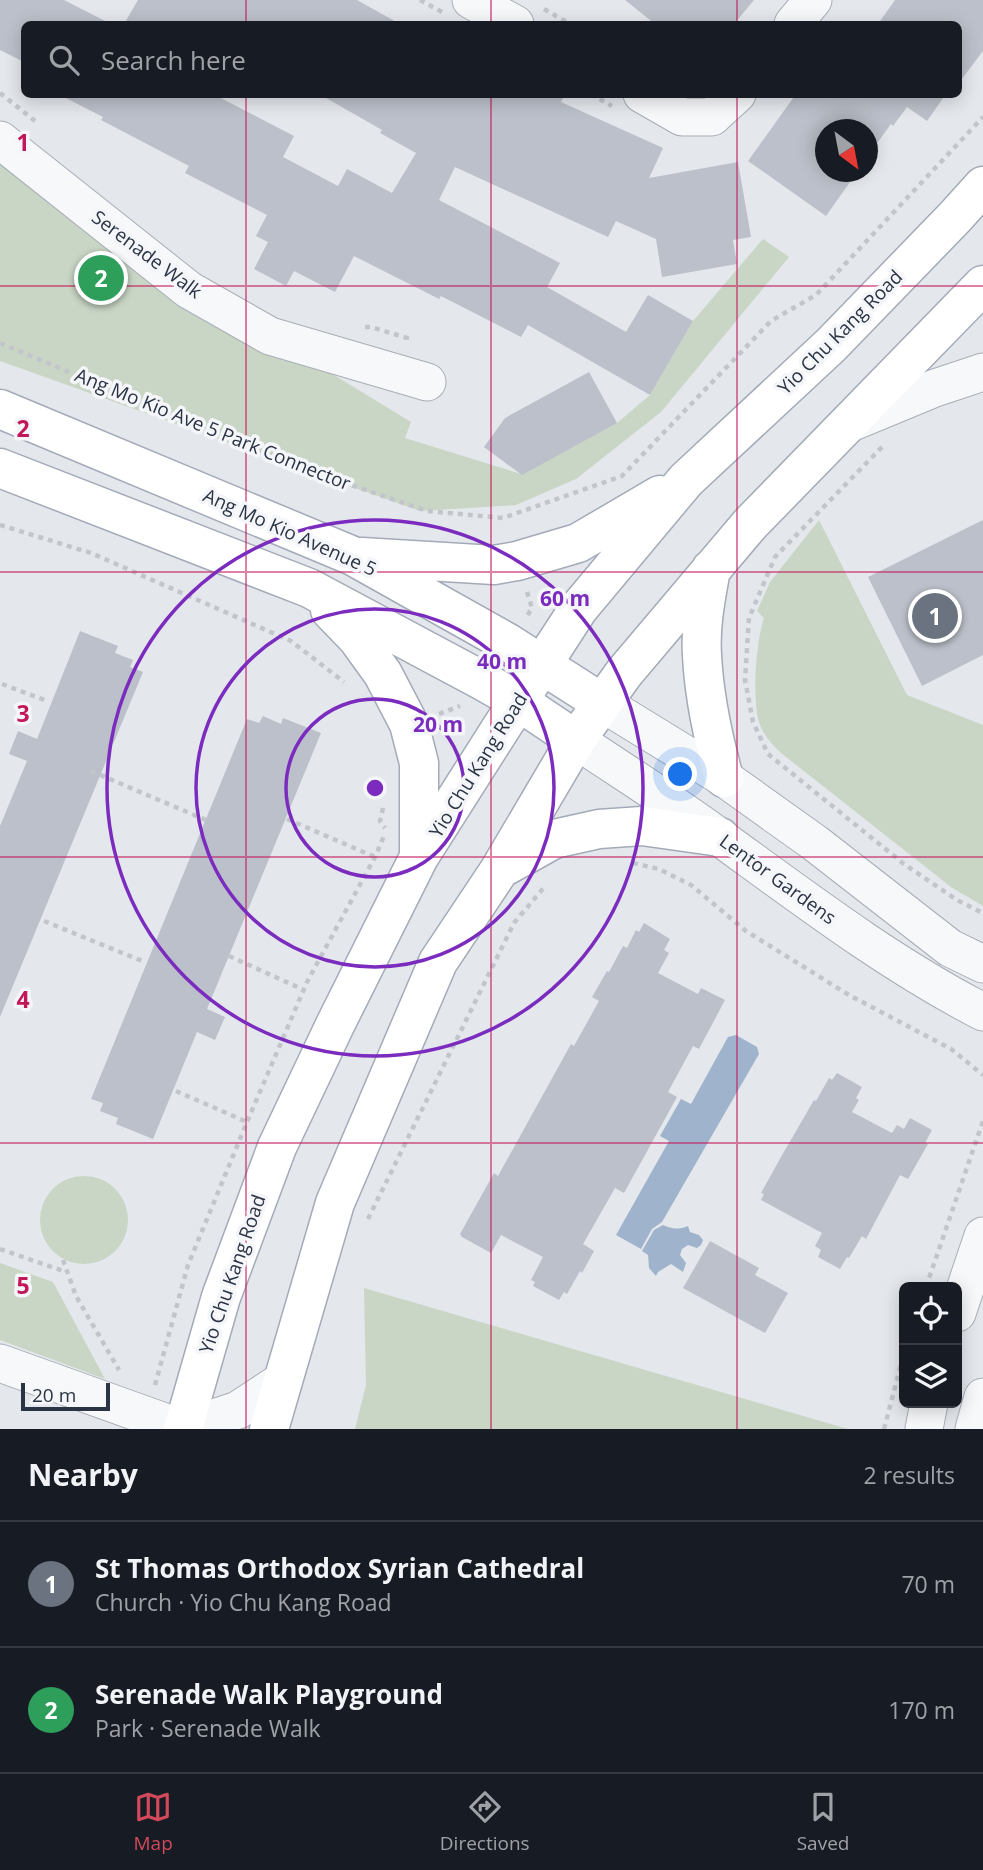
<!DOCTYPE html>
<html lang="en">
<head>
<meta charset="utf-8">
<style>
  :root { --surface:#171b24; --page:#20242c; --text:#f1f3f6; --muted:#9ea1a6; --line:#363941; --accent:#d1495b }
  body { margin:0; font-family:"Open Sans",sans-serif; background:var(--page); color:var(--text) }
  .controls { position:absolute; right:21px; bottom:21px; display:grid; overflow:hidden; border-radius:10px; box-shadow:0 4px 18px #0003 }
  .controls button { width:63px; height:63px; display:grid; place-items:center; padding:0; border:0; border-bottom:2px solid var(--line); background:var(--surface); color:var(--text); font:35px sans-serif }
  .compass { position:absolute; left:815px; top:119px; width:63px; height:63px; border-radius:50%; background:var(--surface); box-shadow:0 4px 18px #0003; rotate:148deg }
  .scale { position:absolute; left:21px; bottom:18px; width:89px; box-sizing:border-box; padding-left:7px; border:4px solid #2b3445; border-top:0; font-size:19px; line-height:24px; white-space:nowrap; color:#2b3445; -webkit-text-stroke:5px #f4f6f9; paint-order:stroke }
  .you { position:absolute; left:681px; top:775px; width:24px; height:24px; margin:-18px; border:5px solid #fff; border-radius:50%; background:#1a73e8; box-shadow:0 0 0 10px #1a73e833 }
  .badge { display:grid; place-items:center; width:46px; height:46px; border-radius:50%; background:var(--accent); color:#fff; font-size:23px; font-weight:700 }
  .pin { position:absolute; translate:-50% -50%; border:4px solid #fff; box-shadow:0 2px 7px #0006 }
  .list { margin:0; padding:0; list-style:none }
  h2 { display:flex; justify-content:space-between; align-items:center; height:91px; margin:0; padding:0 28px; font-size:30px }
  h2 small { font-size:23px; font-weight:400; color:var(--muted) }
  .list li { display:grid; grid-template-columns:46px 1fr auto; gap:21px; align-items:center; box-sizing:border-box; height:126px; padding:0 28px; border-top:2px solid var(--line) }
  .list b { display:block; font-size:26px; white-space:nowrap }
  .list p { margin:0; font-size:23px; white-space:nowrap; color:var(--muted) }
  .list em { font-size:23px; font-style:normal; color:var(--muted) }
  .icon { flex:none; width:38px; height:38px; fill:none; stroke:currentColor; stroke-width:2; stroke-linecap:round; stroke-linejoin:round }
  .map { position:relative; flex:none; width:983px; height:1429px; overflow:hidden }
  .search { position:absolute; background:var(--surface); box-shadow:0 4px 18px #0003; left:21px; right:21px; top:21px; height:77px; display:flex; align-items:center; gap:18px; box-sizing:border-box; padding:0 24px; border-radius:10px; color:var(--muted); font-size:26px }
  .sheet { height:343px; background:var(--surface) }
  nav { display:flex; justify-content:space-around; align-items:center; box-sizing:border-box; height:98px; border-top:2px solid var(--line); background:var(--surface); font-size:19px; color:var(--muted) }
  nav a { display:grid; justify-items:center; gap:4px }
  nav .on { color:var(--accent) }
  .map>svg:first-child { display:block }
</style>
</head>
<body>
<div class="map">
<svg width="983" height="1429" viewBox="0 0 983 1429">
  <rect width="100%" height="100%" fill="#e4e7ec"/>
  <!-- green -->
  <path fill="#c9d6c5" d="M 0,140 L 270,336 L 411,422 L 405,438 L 521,474 L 617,423 L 650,395 L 693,321 L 763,239 L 789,257 L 661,412 L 576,479 L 516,505 L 420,511 L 0,361 Z
    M 819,520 L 907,695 L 983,725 L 983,906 L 951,887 L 781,753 C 772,744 763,735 759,722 C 752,698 756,642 764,618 L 757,611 L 770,582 Z
    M40 1220a44 44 0 1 1 88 0a44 44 0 1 1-88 0Z
    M 0,1263 L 53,1282 L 105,1379 L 0,1340 Z
    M 364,1288 L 848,1429 L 355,1429 L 366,1385 Z"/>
  <!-- water -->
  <path fill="#9fb4cc" d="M 736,1035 L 757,1047 L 759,1054 L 662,1222 L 652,1229 L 641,1249 L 616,1235 L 669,1141 L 660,1136 L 681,1099 L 691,1104 L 728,1037 Z
    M 663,1225 C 672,1229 678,1230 688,1226 L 690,1232 L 699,1235 L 703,1240 L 701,1245 L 697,1248 L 688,1245 L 682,1249 L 680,1255 L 686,1263 L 683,1272 L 671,1264 L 658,1272 L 656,1276 L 649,1268 L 648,1255 L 642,1251 L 654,1230 Z"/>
  <!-- building -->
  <path fill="#bbc0ca" d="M 0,0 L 64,0 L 111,24 L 24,24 L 24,62 L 0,50 Z
    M 138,0 L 357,0 L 400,24 L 124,24 Z
    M 625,0 L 754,0 L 734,24 L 655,24 Z
    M 895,0 L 983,0 L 983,51 L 958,84 L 958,24 L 878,24 Z
    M 58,94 L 213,94 L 294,136 L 283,157 L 338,186 L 347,169 L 392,193 L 416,153 L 380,133 L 382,130 L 319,94 L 565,94 L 561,102 L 663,148 L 649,178 L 738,162 L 751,237 L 733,240 L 737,264 L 662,277 L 656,239 L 616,221 L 608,237 L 455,167 L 439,200 L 560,263 L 547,287 L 626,332 L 648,295 L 693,321 L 650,395 L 528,325 L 521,337 L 441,296 L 439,299 L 354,256 L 335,292 L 294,271 L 286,286 L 254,269 L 268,242 L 256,236 L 267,215 L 185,173 L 189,166 L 101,120 L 103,117 Z
    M 796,94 L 946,94 L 927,121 L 907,107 L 893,126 L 891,124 L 867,157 L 867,130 L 825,130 L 825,172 L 857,172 L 826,216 L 748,161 Z
    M 589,372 L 617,423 L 522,475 L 484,447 L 505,418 Z
    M 983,520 L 983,655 L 922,686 L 868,577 Z
    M 80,631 L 118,646 L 115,653 L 133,660 L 130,667 L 143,672 L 0,1017 L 0,826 L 27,761 L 9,754 L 18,731 L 37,739 Z
    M 263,716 L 281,724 L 283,718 L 321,733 L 207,1009 L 225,1017 L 215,1040 L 197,1032 L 153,1139 L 116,1124 L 118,1118 L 100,1111 L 103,1103 L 91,1099 L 247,719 L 259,723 Z
    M 644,923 L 670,939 L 664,950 L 669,953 L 658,973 L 698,994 L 701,988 L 725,1000 L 699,1049 L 693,1046 L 668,1092 L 677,1097 L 624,1193 L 615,1188 L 583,1244 L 594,1251 L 582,1273 L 580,1271 L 567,1294 L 564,1292 L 559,1300 L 533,1286 L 535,1282 L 531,1280 L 543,1257 L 501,1235 L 491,1253 L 462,1237 L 460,1234 L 494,1173 L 498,1176 L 571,1044 L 574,1046 L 599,1001 L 592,997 L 607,971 L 609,972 L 623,946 L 627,948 L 636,930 L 639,932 Z
    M 837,1073 L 862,1087 L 856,1098 L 859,1100 L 852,1112 L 892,1133 L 897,1125 L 904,1129 L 910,1118 L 932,1130 L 925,1143 L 928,1144 L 908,1179 L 900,1175 L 866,1239 L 862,1236 L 849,1258 L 847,1257 L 840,1269 L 818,1257 L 821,1250 L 815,1246 L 822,1233 L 761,1200 L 764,1194 L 761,1193 L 781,1157 L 814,1100 L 816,1101 L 829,1078 L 832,1080 Z
    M 710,1241 L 759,1268 L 755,1275 L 788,1293 L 765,1333 L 683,1288 Z"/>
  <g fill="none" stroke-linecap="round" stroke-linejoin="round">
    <defs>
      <path id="minor" d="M 471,0 L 515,24
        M 793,24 L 813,0
        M 642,94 L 682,117 L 712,117 L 737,94
        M 0,140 L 189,290 L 270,336 L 427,382
        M 848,424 L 935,388 L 983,372
        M 602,703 L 724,778 L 815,843 L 950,948 L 983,964
        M 576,740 C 625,773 675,804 722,839 C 806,900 890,964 983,1012
        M 957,1313 L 983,1236
        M 0,1363 L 184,1429
        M 183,1428 L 238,1410 L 282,1381
        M 924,1429 L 929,1403
        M 974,1429 L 983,1397"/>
      <path id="major" d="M 0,409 L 353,556 L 508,643 L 602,703
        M 0,468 L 309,588 L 483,681 L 518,701 L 576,740
        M 362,557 L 494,565 L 517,561 L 578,543 L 660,495
        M 711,569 C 706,597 700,626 702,655 C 704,697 713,738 724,778
        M 330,610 L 357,638 L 383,674 L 409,724 L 419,763 L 419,857
        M 502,868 L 554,839 L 599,829 L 642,826 L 720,837
        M 183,1429 L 221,1297 L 277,1147 L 335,1025 L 419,857 L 501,728 L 579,608 L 686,480 L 831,345 L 955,217 L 983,186
        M 269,1429 L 335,1203 L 438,962 L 500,869 L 576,740 L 624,673 L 750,524 L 983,285"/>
    </defs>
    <!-- minor casing -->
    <use href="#minor" stroke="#a9aeb7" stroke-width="39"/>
    <!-- major casing -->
    <use href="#major" stroke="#a3abb8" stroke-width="41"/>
    <!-- path -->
    <path stroke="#c2c5cb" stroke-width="4.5" stroke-dasharray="5 5" stroke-linecap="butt" d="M 420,0 L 442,12
      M 544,9 L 570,24
      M 0,93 L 35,121
      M 591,94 L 612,106
      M 365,327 L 371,327 L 407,338 L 406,344
      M 0,343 L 284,462 L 427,511 L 503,518 L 622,476 L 771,321 L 816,295 L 983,117
      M 882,447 L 775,557 L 749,618 L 745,680 L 753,722 L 768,754 L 904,864 L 957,900 L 983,913
      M 0,525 L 91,553 L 291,641 L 344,682
      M 527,592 L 532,608 L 527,616
      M 2,684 L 47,701
      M 439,714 L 460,706
      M 91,771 L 208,821
      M 383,808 L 380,821 L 385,828
      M 287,819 L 375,857
      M 633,863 L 659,869 L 691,885 L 746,931 L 849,995 L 951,1049 L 983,1075
      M 44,921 L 142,961
      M 229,956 L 304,990
      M 176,1091 L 247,1122
      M 368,1219 L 514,923 L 546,885
      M 0,1249 L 66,1272
      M 63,1260 L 76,1296 L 119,1370
      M 926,1287 L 983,1121
      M 155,1385 L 188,1265 L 247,1122 L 307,982 L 375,857 L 384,836
      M 884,1429 L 904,1353"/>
    <!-- minor -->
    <use href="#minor" stroke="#f7f8fa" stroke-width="37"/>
    <!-- major -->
    <use href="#major" stroke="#fff" stroke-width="38"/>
  </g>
  <!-- grid -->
  <path fill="none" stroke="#c2185b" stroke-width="2" stroke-opacity="0.55" d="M 246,0 L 246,24M 491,0 L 491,24M 737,0 L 737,24M 246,94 L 246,1429M 491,94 L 491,1429M 737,94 L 737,1429M 0,286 L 983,286M 0,572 L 983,572M 0,857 L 983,857M 0,1143 L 983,1143"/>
  <!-- distance rings -->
  <g fill="none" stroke="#7b2cbf" stroke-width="3.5">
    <circle cx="375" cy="788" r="89"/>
    <circle cx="375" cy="788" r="179"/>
    <circle cx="375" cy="788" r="268"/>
  </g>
  <g text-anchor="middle" stroke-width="7" stroke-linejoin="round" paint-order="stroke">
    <!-- street labels -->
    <g font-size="19" fill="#2b3445" stroke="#f4f6f9">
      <text transform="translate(147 254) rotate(37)" y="7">Serenade Walk</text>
      <text transform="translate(840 332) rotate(-45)" y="7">Yio Chu Kang Road</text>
      <text transform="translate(213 429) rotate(22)" y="7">Ang Mo Kio Ave 5 Park Connector</text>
      <text transform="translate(290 532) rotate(24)" y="7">Ang Mo Kio Avenue 5</text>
      <text transform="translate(478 765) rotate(-58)" y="7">Yio Chu Kang Road</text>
      <text transform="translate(778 879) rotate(36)" y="7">Lentor Gardens</text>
      <text transform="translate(232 1274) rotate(-71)" y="7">Yio Chu Kang Road</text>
    </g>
  </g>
  <g font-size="23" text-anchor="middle" font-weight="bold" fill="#c2185b" stroke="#f4f6f9" stroke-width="7" stroke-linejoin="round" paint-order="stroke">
    <text x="23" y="151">1</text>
    <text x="23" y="437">2</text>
    <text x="23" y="722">3</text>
    <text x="23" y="1008">4</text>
    <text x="23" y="1294">5</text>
  </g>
  <circle cx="375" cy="788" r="10" fill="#7b2cbf" stroke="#f4f6f9" stroke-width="3.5"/>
  <g font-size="21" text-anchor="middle" font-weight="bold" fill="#7b2cbf" stroke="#f4f6f9" stroke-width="7" stroke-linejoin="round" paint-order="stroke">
    <text x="565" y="606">60 m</text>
    <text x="502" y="669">40 m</text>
    <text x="438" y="732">20 m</text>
  </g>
</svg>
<div class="controls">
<button><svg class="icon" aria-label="locate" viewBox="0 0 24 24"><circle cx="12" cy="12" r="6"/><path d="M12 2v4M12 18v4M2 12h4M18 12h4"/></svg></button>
<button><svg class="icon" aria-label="layers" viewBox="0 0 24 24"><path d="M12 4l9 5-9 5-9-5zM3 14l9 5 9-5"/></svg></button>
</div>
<svg class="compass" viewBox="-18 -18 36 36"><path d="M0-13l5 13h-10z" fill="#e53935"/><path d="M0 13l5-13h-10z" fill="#9ea1a6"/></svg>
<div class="scale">20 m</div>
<div class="you"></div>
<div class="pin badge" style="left:935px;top:616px;background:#6b7280">1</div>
<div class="pin badge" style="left:101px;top:278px;background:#2e9e5b">2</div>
<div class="search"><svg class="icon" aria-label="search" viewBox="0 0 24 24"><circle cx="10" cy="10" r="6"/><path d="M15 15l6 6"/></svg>Search here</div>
</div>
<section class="sheet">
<h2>Nearby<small>2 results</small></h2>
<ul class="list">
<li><span class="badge" style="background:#6b7280">1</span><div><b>St Thomas Orthodox Syrian Cathedral</b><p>Church · Yio Chu Kang Road</p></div><em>70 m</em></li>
<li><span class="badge" style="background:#2e9e5b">2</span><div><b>Serenade Walk Playground</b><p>Park · Serenade Walk</p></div><em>170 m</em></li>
</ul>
</section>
<nav>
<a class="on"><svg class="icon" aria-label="map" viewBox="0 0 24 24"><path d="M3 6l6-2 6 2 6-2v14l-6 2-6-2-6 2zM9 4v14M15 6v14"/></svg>Map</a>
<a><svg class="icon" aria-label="directions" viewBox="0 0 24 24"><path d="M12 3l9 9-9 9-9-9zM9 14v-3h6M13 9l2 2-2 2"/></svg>Directions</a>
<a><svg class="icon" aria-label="saved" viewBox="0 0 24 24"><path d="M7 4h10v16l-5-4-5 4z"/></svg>Saved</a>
</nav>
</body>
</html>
